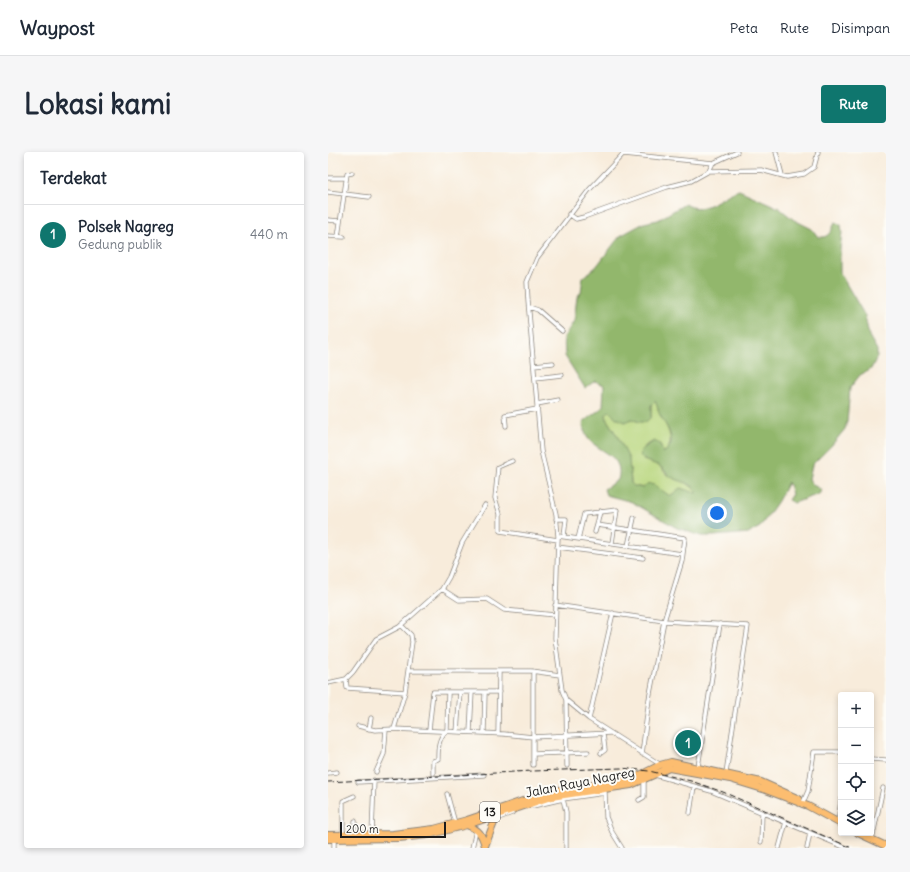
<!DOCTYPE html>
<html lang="id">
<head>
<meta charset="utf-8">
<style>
  :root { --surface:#fff; --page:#f6f6f7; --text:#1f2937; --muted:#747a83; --line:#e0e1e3; --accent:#0f766e }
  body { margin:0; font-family:Delius,sans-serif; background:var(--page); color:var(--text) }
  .controls { position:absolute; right:12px; bottom:12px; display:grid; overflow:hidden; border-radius:4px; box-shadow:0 2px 6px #0003 }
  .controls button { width:36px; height:36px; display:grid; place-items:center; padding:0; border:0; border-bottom:1px solid var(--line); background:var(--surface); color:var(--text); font:20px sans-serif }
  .scale { position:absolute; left:12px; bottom:10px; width:106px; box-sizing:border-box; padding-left:4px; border:2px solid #1c1c1c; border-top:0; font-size:11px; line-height:14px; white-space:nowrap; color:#1c1c1c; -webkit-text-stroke:3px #fdfcf7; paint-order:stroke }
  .you { position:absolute; left:389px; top:361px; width:14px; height:14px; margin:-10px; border:3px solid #fff; border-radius:50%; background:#1a73e8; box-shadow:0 0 0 6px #1a73e833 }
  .badge { display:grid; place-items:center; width:26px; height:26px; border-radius:50%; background:var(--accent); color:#fff; font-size:13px; font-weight:700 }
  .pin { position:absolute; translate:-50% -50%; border:2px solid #fff; box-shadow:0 1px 4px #0006 }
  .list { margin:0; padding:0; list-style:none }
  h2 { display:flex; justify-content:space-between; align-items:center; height:52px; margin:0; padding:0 16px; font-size:17px }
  h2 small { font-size:13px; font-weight:400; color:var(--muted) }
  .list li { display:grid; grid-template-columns:26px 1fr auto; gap:12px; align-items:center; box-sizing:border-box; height:60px; padding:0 16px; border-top:1px solid var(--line) }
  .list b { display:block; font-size:15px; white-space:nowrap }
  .list p { margin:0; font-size:13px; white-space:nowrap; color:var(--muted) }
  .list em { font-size:13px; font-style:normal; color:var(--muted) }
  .icon { flex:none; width:22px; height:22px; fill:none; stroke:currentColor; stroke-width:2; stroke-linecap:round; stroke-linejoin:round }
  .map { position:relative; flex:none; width:558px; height:696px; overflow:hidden; border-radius:4px }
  header { display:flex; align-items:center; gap:24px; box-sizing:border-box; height:56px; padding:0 20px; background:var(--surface); border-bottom:1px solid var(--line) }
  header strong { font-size:19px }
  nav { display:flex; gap:22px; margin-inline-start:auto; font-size:14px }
  .intro { display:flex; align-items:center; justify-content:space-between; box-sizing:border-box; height:96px; padding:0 24px }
  h1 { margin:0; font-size:28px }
  .button { padding:10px 18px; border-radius:4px; background:var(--accent); color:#fff; font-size:14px; font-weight:700 }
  main { display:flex; gap:24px; padding:0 24px }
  aside { flex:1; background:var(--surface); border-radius:4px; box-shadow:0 2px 6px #0003 }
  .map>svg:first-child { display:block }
</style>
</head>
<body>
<header>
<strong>Waypost</strong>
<nav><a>Peta</a><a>Rute</a><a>Disimpan</a></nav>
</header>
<div class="intro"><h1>Lokasi kami</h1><a class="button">Rute</a></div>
<main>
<aside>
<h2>Terdekat<small></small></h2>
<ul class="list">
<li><span class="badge">1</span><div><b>Polsek Nagreg</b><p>Gedung publik</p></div><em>440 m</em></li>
</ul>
</aside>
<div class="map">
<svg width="558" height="696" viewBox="0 0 558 696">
  <rect width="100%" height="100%" fill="#fdfcf7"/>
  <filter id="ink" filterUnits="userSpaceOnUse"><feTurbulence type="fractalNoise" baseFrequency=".025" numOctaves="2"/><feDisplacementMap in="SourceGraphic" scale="8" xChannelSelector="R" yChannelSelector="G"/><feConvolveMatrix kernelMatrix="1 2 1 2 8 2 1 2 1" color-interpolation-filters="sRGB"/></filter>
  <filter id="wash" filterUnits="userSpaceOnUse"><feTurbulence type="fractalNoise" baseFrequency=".012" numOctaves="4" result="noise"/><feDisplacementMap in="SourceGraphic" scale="16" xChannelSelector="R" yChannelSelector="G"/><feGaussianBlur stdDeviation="0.9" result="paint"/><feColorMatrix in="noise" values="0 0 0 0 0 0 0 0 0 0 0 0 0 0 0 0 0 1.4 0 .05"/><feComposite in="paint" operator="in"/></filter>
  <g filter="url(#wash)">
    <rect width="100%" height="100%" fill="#f8ecdb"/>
    <!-- green -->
    <path fill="#b8d67d" stroke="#6a794c" d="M 327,248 C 330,254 331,260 334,266 C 340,276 349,293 334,302 L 333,295 L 326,289 L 317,294 L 315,308 L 331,313 L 338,322 L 356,329 L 368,338 L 368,342 C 351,339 358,333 342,344 C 332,342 327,329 316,336 L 305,334 L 303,331 L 302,317 L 288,282 L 279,268 L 278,262 L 281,259 L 288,266 L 318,270 L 323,265 L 323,253 Z"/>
    <!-- forest -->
    <path fill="#92b76c" stroke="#576a44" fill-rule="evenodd" d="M 411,38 L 451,56 L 466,68 L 484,77 L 490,85 C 501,87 504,78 507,70 L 513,73 L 514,80 L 512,98 L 512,121 L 537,164 L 541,184 L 549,198 L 549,205 L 543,217 L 532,223 L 522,236 L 519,270 L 517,277 L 503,294 L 484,313 L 481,327 L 485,333 L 494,338 L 491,342 L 466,351 L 460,348 L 464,342 L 460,330 L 450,349 L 432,375 L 421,381 L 386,384 L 373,384 L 349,376 L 304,350 L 278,343 L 276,337 L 290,328 C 297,302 270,301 259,285 C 256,280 256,275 255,270 L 275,255 L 276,233 L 267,229 L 257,236 L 237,204 L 236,185 L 246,169 L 249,145 L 253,140 L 255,125 L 268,115 L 292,84 L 316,71 L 330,68 L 357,52 C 377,64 392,44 411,38 ZM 327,249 C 329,253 330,257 331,261 C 336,272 353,290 335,301 L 332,292 L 326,289 L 313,298 C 309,309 323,310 329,313 C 335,315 338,322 343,325 C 352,330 362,330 368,338 L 368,341 L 352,336 L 342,344 L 326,333 L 320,331 L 315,336 L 306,334 L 303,331 L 301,307 L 290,285 L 279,268 L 278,262 L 281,259 L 288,266 L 297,270 L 303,267 L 312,270 L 318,270 L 323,265 L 323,253 Z"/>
  </g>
  <g filter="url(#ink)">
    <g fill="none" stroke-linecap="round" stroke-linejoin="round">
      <defs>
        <path id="street" d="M 297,0 L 261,38 L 209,106 L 199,130 L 200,149 L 213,299 L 228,362 L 230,384 L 227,486 L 234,538 L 238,548 L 261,567 L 333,613
          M 448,0 L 454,23
          M 296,2 L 385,11
          M 381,19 L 385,11 L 409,0
          M 0,26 L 18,26
          M 0,40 L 41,45
          M 241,62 L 248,67 L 256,65 L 339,35 L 363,29 L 381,19 L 433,18 L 459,25 L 476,22 L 486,15 L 490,0
          M 0,68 L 11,69
          M 0,84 L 16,85
          M 10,85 L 19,22 L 24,21
          M 201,155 L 210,158 L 234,179
          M 206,213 L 225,211
          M 207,226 L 234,223
          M 209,252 L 230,248
          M 178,274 L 177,263 L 209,257
          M 184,309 L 170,315 L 167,346 L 172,362 L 172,379 L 230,388
          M 228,367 L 238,367 L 236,384
          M 267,380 L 269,373
          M 230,384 L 354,402
          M 250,387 L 256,362 L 289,358 L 284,391
          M 300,394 L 306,366
          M 229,395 L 315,406
          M 114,437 L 131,448 L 159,447 L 176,458 L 227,463
          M 227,453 L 336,469 L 354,409 L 357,386 L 269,373 L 272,359
          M 80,519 L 203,519 L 232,523
          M 205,519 L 205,613
          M 0,531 L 18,527
          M 77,540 L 19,536 L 18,527 L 25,520 L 48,487 L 71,475 L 114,437 L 121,425 L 134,391 L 157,353
          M 238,548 L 239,614
          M 261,567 L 285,461
          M 30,574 L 47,578 L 66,577 L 77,540 L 84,490 L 83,483 L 73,473
          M 41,577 L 43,566
          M 66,577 L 176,582 L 205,585 L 282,581
          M 101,578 L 105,540 L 171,540
          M 119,579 L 120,540
          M 129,580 L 132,540
          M 142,580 L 144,540
          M 156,581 L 157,540
          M 170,581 L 171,520
          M 273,601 L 277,598 L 275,582
          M 205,602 L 260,600
          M 314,602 L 321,547 L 336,469 L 420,474 L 398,621
          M 543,607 L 558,608
          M 370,615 L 392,472
          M 48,620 L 56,602 L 58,578
          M 0,621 L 9,620
          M 105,622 L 105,609 L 110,607 C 110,596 110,587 118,579
          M 327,623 L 383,639 L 518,696
          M 30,630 L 156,623
          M 277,640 L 278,665 L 284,680 L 294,696
          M 119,642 L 127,671
          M 235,647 L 238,660 L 238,696
          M 311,648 L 316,645 L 316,628
          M 474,653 L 480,639 L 486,600 L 513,600
          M 205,654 L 235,647 L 277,641
          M 362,661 L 366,634
          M 168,667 L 184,661
          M 27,669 L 27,682
          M 510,670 L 513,648
          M 15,682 L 15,649 L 26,644
          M 44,682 L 46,628
          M 6,687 L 6,696
          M 544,688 L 555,636
          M 433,690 L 434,661
          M 144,696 L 148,678
          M 451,696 L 458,670
          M 479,696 L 482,681"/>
        <path id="highway" d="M 139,673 C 151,678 154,682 157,694
          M 530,681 L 558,694
          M 0,683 L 65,682 L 106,677 L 139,668 L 224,639 L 304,627 L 332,613 L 343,610 L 433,630 L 471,647
          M 0,687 L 71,686 L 100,683 L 139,673 L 223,645 L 303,633 L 341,616 L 402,627 L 438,638 L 480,654 L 513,672
          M 157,694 L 169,663"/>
      </defs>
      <!-- street casing -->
      <use href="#street" stroke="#8a847c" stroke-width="5"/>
      <!-- highway casing -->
      <use href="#highway" stroke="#8a847c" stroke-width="8"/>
      <!-- street -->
      <use href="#street" stroke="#fff" stroke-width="3.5"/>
      <!-- highway -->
      <use href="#highway" stroke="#fcbd6f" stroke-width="6"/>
      <!-- rail -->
      <path stroke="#1c1c1c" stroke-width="1" stroke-dasharray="6 3" stroke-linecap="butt" d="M 0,630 L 205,619 L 293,616 L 321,619 L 363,629 L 395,640 L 524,696"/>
    </g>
  </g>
  <g text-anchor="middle" stroke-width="4" stroke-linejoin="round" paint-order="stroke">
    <!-- shield labels -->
    <rect fill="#fdfcf7" stroke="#605f5e" stroke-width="1" x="152" y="650" width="20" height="20" rx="3"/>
    <g font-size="12" font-weight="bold" fill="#1c1c1c">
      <text x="162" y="664">13</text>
    </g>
    <!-- street labels -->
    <g font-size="13" fill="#1c1c1c" stroke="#fdfcf7">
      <text transform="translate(252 630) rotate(-11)" y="5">Jalan Raya Nagreg</text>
    </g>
  </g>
</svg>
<div class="controls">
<button>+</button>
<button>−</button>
<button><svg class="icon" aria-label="locate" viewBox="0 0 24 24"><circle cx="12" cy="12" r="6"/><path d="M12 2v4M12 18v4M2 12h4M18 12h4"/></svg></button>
<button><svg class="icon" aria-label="layers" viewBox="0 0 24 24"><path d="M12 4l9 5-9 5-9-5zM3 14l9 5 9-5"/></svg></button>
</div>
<div class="scale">200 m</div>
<div class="you"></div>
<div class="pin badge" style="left:360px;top:591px">1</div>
</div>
</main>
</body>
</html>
